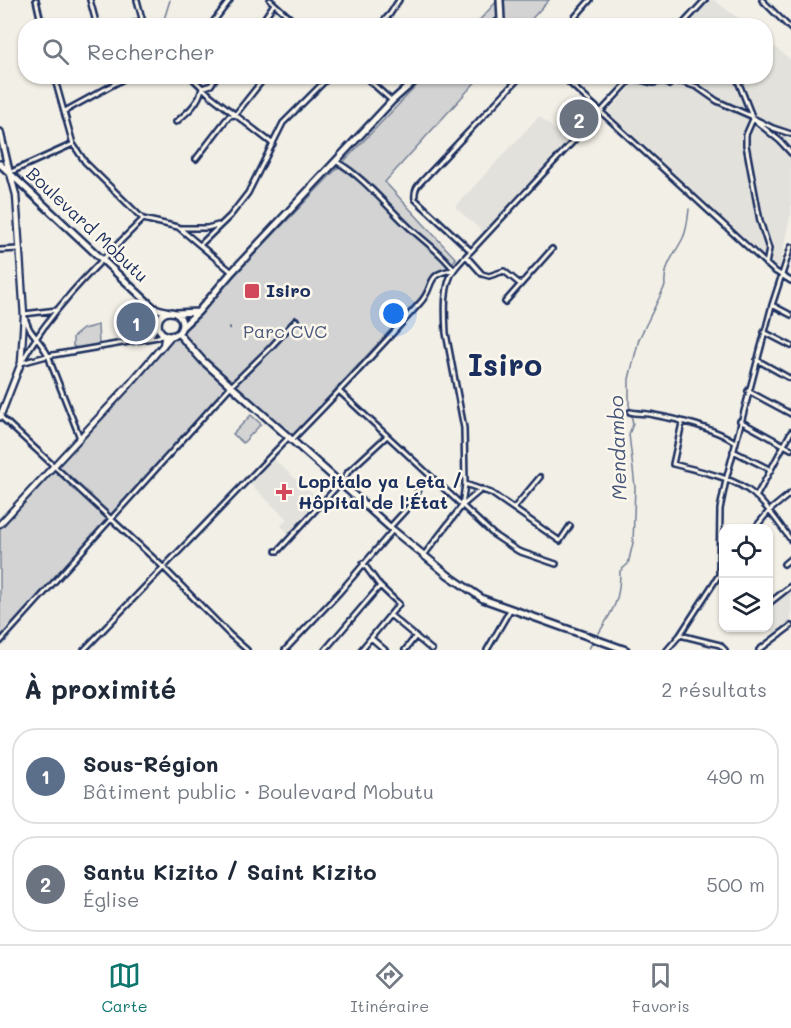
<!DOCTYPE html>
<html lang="fr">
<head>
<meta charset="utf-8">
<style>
  :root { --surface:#fff; --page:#f2f2f3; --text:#1f2937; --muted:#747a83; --line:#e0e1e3; --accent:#0f766e }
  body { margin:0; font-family:Mali,sans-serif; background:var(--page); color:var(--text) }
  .controls { position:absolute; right:18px; bottom:18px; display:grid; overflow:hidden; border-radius:12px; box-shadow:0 2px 4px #0004 }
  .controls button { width:54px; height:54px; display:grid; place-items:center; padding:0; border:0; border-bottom:2px solid var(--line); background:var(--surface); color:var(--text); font:30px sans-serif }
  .you { position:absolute; left:394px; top:314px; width:21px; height:21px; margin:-15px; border:4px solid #fff; border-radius:50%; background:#1a73e8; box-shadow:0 0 0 9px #1a73e833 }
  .badge { display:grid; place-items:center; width:39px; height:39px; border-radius:50%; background:var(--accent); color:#fff; font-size:20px; font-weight:700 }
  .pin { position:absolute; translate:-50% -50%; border:3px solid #fff; box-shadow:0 2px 6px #0006 }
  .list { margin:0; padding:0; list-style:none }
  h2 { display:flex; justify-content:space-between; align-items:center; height:78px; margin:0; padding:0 24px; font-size:26px }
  h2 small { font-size:20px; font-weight:400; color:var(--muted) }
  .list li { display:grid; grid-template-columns:39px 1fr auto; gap:18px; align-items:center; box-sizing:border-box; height:96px; margin:0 12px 12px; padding:0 12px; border:2px solid var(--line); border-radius:24px }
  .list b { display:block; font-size:22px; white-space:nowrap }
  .list p { margin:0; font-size:20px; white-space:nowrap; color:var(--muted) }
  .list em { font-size:20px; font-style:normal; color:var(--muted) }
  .icon { flex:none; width:33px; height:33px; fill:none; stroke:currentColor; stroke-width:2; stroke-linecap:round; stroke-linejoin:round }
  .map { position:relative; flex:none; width:791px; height:650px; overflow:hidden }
  .search { position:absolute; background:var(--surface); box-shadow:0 2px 4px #0004; left:18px; right:18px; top:18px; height:66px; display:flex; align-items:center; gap:15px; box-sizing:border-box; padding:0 21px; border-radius:24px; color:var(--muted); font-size:22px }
  .sheet { height:294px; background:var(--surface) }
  nav { display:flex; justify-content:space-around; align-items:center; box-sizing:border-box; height:84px; border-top:2px solid var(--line); background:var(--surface); font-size:16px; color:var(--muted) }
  nav a { display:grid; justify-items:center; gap:3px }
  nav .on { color:var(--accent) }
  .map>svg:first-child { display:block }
</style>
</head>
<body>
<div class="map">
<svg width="791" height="650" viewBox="0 0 791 650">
  <rect width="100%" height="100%" fill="#f2efe6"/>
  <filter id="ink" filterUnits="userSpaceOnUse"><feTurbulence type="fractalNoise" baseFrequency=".0167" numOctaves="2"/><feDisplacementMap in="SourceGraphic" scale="12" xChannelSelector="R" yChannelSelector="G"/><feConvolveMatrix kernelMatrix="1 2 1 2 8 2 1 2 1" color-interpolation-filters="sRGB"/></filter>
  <g filter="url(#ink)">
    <!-- built -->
    <path fill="#e2e1dc" d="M 709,0 L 714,0 L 747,25 L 686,25 Z
      M 766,40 L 791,60 L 791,213 L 779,269 L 608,112 L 640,77 L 766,76 Z
      M 539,116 L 569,142 L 484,233 L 455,207 Z
      M 272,458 L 320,500 L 290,534 L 281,526 L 287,519 L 249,483 Z
      M 791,588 L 791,621 L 774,634 L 769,626 L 769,605 Z"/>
    <!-- green -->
    <path fill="#d2d3d2" stroke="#768198" stroke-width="1.5" d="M 498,0 L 549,0 L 526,25 L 474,26 Z
      M 425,77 L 480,77 L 385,182 L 456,259 L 289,440 L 232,386 L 121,510 L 108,516 L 106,523 L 0,642 L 0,524 L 61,463 L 80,438 L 126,388 Z
      M 98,325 L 99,345 L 79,349 L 73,346 L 73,337 L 83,329 Z
      M 251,415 L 261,424 L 243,443 L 233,434 Z"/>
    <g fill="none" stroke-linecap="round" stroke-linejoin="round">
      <!-- stream -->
      <path stroke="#707b93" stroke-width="1.5" d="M 162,26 L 170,0
        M 597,636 C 613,610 620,602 620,571 L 628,564 L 633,543 L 635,487 L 629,434 L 633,424 L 629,404 L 629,379 L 639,339 L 665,286 C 663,266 675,254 683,238 C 687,230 688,218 689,209
        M 588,650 L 594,640"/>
      <defs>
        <path id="street" d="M 36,0 L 42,26
          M 90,0 L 97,26
          M 137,0 L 144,26
          M 270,0 L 299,26
          M 762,0 L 791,29
          M 501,20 L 506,26
          M 126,26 L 143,20
          M 210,26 L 230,0
          M 259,26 L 274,4
          M 379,26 L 390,14 L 399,0
          M 567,26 L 590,0
          M 681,26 L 705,0
          M 54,76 L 73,144
          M 114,76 L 117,82
          M 190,76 L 211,96 L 273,144
          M 364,76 L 392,101
          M 562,76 L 773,270 L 791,281
          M 736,76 L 753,119 L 746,135 L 746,145 L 760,221 L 769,249 L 766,264
          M 633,78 L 653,83 L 665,81 L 669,85 L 672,82 L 682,82 L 697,87 L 717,101 L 751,116
          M 65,111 L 129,76
          M 753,119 L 780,141 L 791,153
          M 755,119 L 773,128 L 791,134
          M 176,122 C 188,112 199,103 202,88 L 211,85 L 217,76
          M 196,159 L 229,116 L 235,115 L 266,76
          M 337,162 C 364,177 387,207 410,228 C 425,242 442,253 454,270
          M 11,172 L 73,144 L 85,162 L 143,219 L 178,227 L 232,272
          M 180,228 L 207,228 L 218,225
          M 201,244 L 230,216 L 248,193 L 283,123 L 330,76
          M 0,250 L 19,249
          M 471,251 L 634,76
          M 466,256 L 482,274 L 489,276 L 504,271 L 520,284
          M 505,302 L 552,249
          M 772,305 L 791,315
          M 24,314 L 57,310
          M 25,318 C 27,322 28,328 31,331 C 38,341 49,352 51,364 L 80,438
          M 764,332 L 791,346
          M 150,337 L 159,324
          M 757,360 L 791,379
          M 22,361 C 53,306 99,263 143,219
          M 21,363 L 47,356 L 158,337 L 164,334
          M 748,391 L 791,414
          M 340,392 L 494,535 L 518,551 L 556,564
          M 630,412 C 638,414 646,413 654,415 C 678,419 716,429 735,442
          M 0,416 L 163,567 L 230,635 L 247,650
          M 740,421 L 791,449
          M 682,423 L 673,464 C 698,471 731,476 752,493 C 767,505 779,524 791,540
          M 292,440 C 336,395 378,350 420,303 C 436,286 424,274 453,270
          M 733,451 L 771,470
          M 465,484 L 491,493 L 560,541 L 570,526
          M 756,497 L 791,432
          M 463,505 L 482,489
          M 514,508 L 540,477
          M 391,526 L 414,501 L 420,487
          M 755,528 L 769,511 L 791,493
          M 276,551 L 278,551 L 344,479 L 348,472 L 387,436
          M 424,555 L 462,506 L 465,484 L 464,428 L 446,333 C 445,314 443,285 454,270 C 459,263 465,257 471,251 L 415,199 C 414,190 417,186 423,180 L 521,76
          M 784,564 L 791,558
          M 768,604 L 791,586
          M 390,615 L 432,650
          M 680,635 L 720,645 L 725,650
          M 371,638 L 385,650
          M 0,642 L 231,386 L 270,348 L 296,320
          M 84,650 L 289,437
          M 285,650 L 339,593 L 393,530
          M 325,650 L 380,586
          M 361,650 L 399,604 L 380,586 L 363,563
          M 405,650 L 416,636
          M 487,650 L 510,610
          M 667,650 L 680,635 L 719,575 L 720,509 L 726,480 L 772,305 L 791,247
          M 759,650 L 791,626"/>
        <path id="secondary" d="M 163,346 L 165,334
          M 0,417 L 21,363 L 24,316 L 16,195 L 10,173
          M 0,524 L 128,386 L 172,335"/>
        <path id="primary" d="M 492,26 L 501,20 L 500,0
          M 0,132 L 9,171
          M 0,164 L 154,308 L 169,312
          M158 324a12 12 0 1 1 24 0a12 12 0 1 1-24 0Z
          M 176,313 L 198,312
          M 181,328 L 198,312 L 232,272 L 392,101 L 420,76
          M 178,333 L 203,361 L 393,530 L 448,575 L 483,599 L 626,650"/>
      </defs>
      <!-- street casing -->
      <use href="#street" stroke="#1b2f5e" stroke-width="8"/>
      <!-- secondary casing -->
      <use href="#secondary" stroke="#1b2f5e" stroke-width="9"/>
      <!-- primary casing -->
      <use href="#primary" stroke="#1b2f5e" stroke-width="10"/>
      <!-- street -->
      <use href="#street" stroke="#fbf7ec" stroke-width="3"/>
      <!-- secondary -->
      <use href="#secondary" stroke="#fbf7ec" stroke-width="4.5"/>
      <!-- primary -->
      <use href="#primary" stroke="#fbf7ec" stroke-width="5"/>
      <!-- rail -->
      <path stroke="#1b2f5e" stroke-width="1.5" d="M 230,329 L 230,327"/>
    </g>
  </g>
  <!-- markers -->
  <g fill="#d1495b" stroke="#fbf7ec" stroke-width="2">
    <rect x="244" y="283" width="16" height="16" rx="3"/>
    <path d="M281 483h6v6h6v6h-6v6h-6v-6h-6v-6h6z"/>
  </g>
  <g text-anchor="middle" stroke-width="5" stroke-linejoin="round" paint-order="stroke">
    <!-- street labels -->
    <g font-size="18" fill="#1b2f5e" stroke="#fbf7ec">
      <text transform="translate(87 225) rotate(43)" y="6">Boulevard Mobutu</text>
    </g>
    <!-- poi labels -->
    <g font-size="18" font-weight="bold" fill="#1b2f5e" stroke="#fbf7ec" text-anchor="start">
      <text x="266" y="297">Isiro</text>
      <text x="298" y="488">Lopitalo ya Leta /<tspan x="298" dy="21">Hôpital de l'État</tspan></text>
    </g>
    <!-- park labels -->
    <g font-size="18" fill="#49587b" stroke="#fbf7ec">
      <text x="285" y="338">Parc CVC</text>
    </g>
    <!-- water labels -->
    <g font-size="20" font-style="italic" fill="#465579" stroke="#fbf7ec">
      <text transform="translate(618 448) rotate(-92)" y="7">Mendambo</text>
    </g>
    <!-- town labels -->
    <g font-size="30" font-weight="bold" fill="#1b2f5e" stroke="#fbf7ec">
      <text x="505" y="376">Isiro</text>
    </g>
  </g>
</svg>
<div class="controls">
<button><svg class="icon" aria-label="locate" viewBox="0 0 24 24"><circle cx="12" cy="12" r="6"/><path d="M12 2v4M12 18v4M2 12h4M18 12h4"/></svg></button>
<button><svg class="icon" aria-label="layers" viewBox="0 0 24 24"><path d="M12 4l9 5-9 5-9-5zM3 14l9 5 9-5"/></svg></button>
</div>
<div class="you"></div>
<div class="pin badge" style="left:136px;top:322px;background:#5c6f8a">1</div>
<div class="pin badge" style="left:579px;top:119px;background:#6b7280">2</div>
<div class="search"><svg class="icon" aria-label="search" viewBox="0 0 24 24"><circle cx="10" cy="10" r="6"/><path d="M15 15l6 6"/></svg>Rechercher</div>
</div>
<section class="sheet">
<h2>À proximité<small>2 résultats</small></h2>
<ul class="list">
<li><span class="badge" style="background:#5c6f8a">1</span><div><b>Sous-Région</b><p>Bâtiment public · Boulevard Mobutu</p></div><em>490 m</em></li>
<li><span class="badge" style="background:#6b7280">2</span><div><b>Santu Kizito / Saint Kizito</b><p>Église</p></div><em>500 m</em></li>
</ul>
</section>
<nav>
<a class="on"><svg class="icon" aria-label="map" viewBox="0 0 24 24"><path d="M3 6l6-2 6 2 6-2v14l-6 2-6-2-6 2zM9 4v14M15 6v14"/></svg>Carte</a>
<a><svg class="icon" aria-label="directions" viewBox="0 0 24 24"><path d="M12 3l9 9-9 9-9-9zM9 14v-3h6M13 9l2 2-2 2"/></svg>Itinéraire</a>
<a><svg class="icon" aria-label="saved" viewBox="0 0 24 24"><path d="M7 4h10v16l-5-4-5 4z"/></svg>Favoris</a>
</nav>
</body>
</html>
